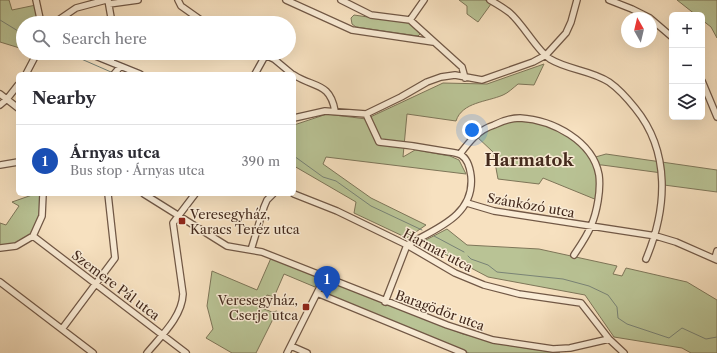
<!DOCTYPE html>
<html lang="en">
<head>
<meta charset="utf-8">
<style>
  :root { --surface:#fff; --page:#f2f2f3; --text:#2b2b33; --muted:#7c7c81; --line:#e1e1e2; --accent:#8f2418 }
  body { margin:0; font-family:"Libre Caslon Text",serif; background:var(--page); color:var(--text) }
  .controls { position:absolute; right:12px; top:12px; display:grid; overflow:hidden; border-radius:6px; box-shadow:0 4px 16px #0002 }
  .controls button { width:36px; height:36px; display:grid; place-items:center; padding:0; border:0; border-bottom:1px solid var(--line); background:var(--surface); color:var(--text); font:20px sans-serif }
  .compass { position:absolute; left:621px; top:12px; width:36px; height:36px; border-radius:50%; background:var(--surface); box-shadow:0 4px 16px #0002; rotate:352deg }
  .you { position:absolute; left:472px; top:130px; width:14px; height:14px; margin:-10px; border:3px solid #fff; border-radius:50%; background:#1a73e8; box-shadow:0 0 0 6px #1a73e833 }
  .badge { display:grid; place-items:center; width:26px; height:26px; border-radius:50%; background:var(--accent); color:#fff; font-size:13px; font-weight:700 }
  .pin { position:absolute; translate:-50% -33px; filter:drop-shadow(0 1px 2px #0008) }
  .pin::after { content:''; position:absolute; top:21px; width:14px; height:12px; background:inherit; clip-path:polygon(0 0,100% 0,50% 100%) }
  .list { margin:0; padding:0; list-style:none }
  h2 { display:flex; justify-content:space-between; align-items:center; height:52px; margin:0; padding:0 16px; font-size:17px }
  h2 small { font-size:13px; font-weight:400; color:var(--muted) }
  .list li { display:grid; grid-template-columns:26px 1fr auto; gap:12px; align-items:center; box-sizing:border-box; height:72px; padding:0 16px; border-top:1px solid var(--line) }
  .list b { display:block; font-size:15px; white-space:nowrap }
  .list p { margin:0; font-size:13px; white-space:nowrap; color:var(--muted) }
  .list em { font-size:13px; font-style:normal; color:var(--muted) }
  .icon { flex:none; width:22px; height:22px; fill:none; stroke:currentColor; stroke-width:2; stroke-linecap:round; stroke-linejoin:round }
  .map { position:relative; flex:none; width:717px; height:353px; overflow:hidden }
  .search { position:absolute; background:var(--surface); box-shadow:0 4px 16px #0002; left:16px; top:16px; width:280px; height:44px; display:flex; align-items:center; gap:10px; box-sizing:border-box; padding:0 14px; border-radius:22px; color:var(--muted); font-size:15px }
  .panel { position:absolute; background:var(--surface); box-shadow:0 4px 16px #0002; left:16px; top:72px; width:280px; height:124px; border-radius:6px }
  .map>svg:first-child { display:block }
</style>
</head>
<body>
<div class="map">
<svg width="717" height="353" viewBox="0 0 717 353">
  <rect width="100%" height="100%" fill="#f7e1c0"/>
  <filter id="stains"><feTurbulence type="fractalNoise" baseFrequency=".005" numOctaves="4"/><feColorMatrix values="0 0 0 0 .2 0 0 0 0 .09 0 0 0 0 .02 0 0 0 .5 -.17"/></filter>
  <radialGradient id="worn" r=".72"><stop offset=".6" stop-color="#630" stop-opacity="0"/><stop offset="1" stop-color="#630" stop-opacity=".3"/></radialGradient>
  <!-- green -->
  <path fill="#b9c395" stroke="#7e7659" d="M 0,0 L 9,0 L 12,10 L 36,5 L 39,23 L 23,23 L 23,49 L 0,42 Z
    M 459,0 L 485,0 L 491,4 L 478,22 L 467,14 L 467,6 Z
    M 677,0 L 717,0 L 717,38 L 711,27 L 702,20 L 702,15 L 696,15 Z
    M 354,15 L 409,23 L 420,34 L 418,36 L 356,27 L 352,24 L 351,18 Z
    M 544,64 L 534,85 L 518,84 C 513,88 508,93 503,95 C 487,102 462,102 456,121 L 407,114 L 403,157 L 415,150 L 450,156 L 459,160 L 466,174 L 326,157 L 323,164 L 371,198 L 426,225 L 407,238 L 354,213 L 356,202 L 294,166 L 294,125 L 327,114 L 366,119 L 443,83 L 487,84 Z
    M 513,119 L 537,122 L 575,138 L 592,158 L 606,154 L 717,170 L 717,192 L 664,185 L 662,173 L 602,165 L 597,165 L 597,200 L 543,178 L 539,184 L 498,179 L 493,152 L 475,135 Z
    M 35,194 L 41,194 L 40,215 L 30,236 L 22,242 L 0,246 L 0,223 L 6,225 L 19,206 L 12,202 Z
    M 447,229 L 467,245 L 539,249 L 617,266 L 613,274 L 622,276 L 626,268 L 687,282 L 717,300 L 717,353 L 691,353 L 682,348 L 614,337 L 585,295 L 488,277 L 422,242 Z
    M 271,258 L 319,278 L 315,287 L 284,274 L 274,297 L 267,295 L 262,308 L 272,312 L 277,311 L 256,353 L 232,353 L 206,338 L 213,329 L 207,306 L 212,271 L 257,290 Z
    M 327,281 L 463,334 L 512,346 L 560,353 L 469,353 L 322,292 Z"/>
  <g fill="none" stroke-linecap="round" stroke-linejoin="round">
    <!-- stream -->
    <path stroke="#798376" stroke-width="1" d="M 0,20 L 23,34
      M 53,53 L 79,58 L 111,72
      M 294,156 L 323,177 L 336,181 L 371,206 L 422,230
      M 434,236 L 464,252
      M 468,256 L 471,259 L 488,265 L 497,272 L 563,279 L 589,286 L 608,295 L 617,307 L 618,318 L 627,324 L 669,338 L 682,328 L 706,339 L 717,337"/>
    <defs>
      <path id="minor" d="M 36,0 L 41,23
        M 108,0 L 112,23
        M 178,0 L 181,6 L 205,23
        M 286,0 L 352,30 L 433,42
        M 341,0 L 371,15 L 410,20 L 462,67 L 465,78
        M 490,0 C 497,4 504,8 510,13 C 523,24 538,52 550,59 C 568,70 591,70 609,82 C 619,89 627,98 635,108 C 671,152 667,209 646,259
        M 609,0 L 632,9 L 650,18
        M 109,4 L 138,0
        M 651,19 L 672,37
        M 410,20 L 424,0
        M 54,23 L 76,8 L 106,0
        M 88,53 L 140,74
        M 261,53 L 274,59 L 292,74
        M 111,62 L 113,53
        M 26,74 L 37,53
        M 114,74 L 120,67
        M 255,74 L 265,56
        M 294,75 C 314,88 330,82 335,111
        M 702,81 L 717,117
        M 0,94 L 18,108
        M 0,105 L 7,99 L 18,85
        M 366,114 L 379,142 C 401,144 422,147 443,151 C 448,152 456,152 461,155 C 468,159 470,168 471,176 C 475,216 435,229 407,245
        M 294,118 L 325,111 L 366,114 L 401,97 L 427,82 L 441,77 L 455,75 L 482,80 L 533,62 L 546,55 L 566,33 L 571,22 L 577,0
        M 460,154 C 469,142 478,130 494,125 C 502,121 512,118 520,118 C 553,120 593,141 599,175 C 601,190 597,212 591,226 C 587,236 580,246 574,255
        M 0,165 L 18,162
        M 144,194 L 227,246 L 262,252 L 447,325 L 493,340 L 553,349 L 570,348 L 609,339 L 624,353
        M 294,194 L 337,211 L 407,245 L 455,273 L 484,285 L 519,294 L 581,303 L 609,339
        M 467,203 L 494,211 L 656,236 L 676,242 L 717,260
        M 33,236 L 186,353
        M 0,248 L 16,246 L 33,236 L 42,216 L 43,194
        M 251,250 L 264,207 L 267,200 L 273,194
        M 715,258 L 717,251
        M 0,282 L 93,353
        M 317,293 L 463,353
        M 385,302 L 407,245
        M 62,329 L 115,258 L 108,194
        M 291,346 L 307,353
        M 147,353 C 161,336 182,317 183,294 L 173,223 L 195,194
        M 287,353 L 325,277"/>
    </defs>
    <!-- minor casing -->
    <use href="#minor" stroke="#715846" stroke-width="8"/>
    <!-- minor -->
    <use href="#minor" stroke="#faecd6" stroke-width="5.5"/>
  </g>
  <!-- markers -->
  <g fill="#8f2418" stroke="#faecd6" stroke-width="1.5">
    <rect x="178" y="217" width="8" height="8" rx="2"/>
    <rect x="302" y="303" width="8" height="8" rx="2"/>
  </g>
  <g text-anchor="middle" stroke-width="3" stroke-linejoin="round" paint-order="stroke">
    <!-- street labels -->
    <g font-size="13" fill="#442a1d" stroke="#faecd6">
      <text transform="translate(531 205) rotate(10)" y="5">Szánkózó utca</text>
      <text transform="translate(438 250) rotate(28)" y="5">Harmat utca</text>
      <text transform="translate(116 285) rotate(37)" y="5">Szemere Pál utca</text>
      <text transform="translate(440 310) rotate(20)" y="5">Baragödör utca</text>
    </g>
    <!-- poi labels -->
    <g font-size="13" fill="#442a1d" stroke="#faecd6" text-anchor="start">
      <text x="190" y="219">Veresegyház,<tspan x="190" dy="15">Karacs Teréz utca</tspan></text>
      <text x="298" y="305" text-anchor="end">Veresegyház,<tspan x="298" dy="15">Cserje utca</tspan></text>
    </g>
    <!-- district labels -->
    <g font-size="17" font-weight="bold" fill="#442a1d" stroke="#faecd6">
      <text x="529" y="166">Harmatok</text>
    </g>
  </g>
  <rect width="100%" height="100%" filter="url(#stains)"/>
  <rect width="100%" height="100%" fill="url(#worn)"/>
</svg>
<div class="controls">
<button>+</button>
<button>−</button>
<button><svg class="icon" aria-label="layers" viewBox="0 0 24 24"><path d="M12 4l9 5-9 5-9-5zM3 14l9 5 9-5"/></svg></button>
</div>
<svg class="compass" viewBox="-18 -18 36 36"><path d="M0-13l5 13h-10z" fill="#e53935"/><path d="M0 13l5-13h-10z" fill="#7c7c81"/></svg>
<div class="you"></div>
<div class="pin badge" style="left:327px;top:299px;background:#1a4fb4">1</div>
<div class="search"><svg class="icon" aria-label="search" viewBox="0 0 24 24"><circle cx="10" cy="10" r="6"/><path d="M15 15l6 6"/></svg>Search here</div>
<section class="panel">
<h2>Nearby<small></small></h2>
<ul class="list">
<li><span class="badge" style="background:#1a4fb4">1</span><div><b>Árnyas utca</b><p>Bus stop · Árnyas utca</p></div><em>390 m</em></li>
</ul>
</section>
</div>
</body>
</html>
